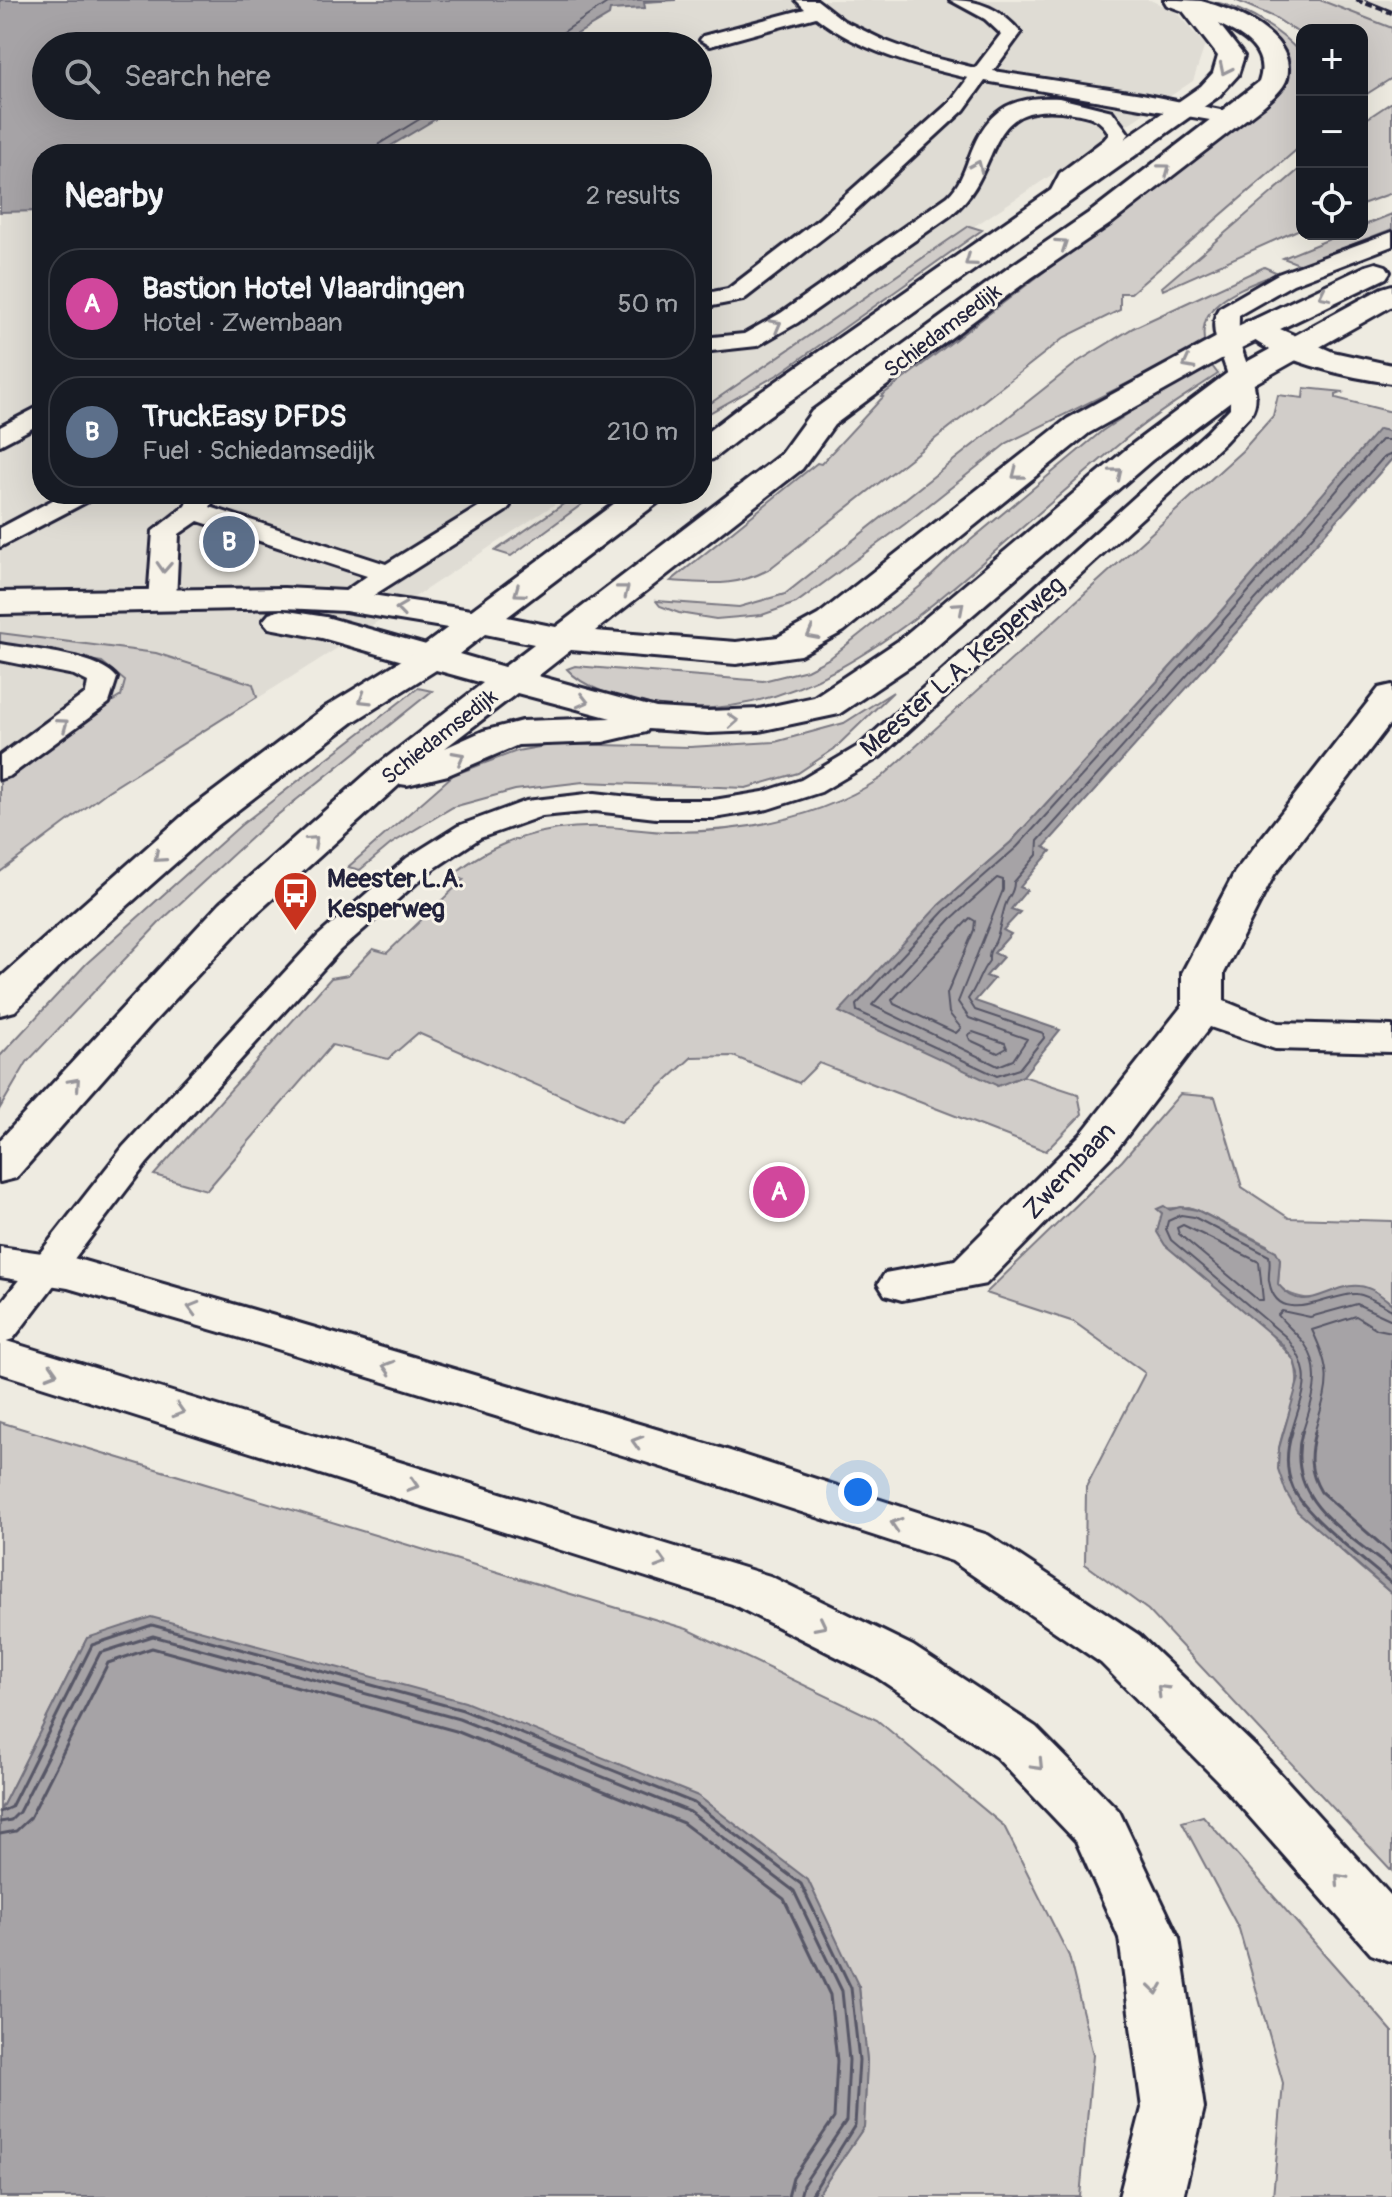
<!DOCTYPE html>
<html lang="en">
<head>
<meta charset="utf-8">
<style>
  :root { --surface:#171b24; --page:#20242c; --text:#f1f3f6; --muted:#9ea1a6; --line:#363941; --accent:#d93025 }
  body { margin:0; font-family:Pangolin,sans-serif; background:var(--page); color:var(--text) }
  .controls { position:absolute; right:24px; top:24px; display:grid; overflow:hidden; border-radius:16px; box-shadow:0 8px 32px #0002 }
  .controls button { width:72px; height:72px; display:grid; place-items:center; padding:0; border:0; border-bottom:2px solid var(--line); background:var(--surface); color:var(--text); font:40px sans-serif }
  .you { position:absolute; left:858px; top:1492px; width:28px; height:28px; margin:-20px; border:6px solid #fff; border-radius:50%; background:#1a73e8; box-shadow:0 0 0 12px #1a73e833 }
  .badge { display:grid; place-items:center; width:52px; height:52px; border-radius:50%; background:var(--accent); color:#fff; font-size:26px; font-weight:700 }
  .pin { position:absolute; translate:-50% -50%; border:4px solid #fff; box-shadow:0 2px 8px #0006 }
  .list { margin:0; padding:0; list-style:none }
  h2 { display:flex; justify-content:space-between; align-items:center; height:104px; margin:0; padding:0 32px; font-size:34px }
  h2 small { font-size:26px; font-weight:400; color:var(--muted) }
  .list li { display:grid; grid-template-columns:52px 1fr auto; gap:24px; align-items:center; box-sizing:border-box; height:112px; margin:0 16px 16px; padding:0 16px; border:2px solid var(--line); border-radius:32px }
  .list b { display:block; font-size:30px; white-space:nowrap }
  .list p { margin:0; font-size:26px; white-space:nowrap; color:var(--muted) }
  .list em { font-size:26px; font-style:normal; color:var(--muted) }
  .icon { flex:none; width:44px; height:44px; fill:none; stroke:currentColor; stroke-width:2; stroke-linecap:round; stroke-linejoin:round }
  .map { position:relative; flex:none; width:1392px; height:2197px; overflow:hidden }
  .search { position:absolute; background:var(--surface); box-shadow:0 8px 32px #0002; left:32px; top:32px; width:680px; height:88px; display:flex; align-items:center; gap:20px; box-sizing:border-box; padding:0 28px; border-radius:44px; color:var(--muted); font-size:30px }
  .panel { position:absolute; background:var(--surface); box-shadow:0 8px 32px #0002; left:32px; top:144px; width:680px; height:360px; border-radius:32px }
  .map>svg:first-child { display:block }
</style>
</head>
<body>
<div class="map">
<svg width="1392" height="2197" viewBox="0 0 1392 2197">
  <rect width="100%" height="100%" fill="#eeebe1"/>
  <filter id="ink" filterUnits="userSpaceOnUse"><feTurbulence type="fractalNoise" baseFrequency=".0125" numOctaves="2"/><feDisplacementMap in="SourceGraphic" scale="16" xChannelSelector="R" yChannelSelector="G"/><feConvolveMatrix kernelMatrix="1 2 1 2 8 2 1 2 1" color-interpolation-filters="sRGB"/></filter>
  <g filter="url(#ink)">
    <!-- built -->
    <path fill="#dfdcd4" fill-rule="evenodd" d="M 0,0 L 1150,0 L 1175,11 L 1205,45 L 1193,81 L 702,407 L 702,154 L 42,154 L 42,494 L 570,494 L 336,649 L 0,860 ZM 46,46 L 698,46 L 698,106 L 46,106 Z
      M 1320,0 L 1392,0 L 1392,28 L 1391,28 Z"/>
    <!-- green -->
    <path fill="#d1cdc9" stroke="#7a7882" stroke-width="2" d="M 1196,0 C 1233,0 1278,27 1302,55 L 1302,145 L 1131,293 L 1120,293 L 1120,310 L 1065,337 L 768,570 C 733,588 709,583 671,581 L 817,463 L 821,464 L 883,397 L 881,396 L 1269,100 L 1284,82 L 1225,12 Z
      M 1235,0 L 1320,0 L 1392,28 L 1392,78 L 1362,97 L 1362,30 L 1302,30 L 1302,35 L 1274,17 Z
      M 1392,102 L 1392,193 L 1362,204 L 1362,122 Z
      M 1302,167 L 1302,228 L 1163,290 L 1162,287 Z
      M 1392,214 L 1392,229 L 1301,265 L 1283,258 L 1342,234 L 1362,234 L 1362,226 Z
      M 969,226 L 982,230 L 779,374 L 702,417 L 702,409 Z
      M 1264,267 L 1278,273 C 1246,287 1194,300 1205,345 L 1007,443 L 905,524 L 796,603 L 762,615 L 716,619 L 679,613 L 660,606 L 656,601 L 739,607 L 785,594 L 1079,361 L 1133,328 Z
      M 1212,366 L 1218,374 C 1190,393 1160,411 1134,432 C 1104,456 1075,482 1046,507 C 933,603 806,738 643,703 C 618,697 584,689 567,669 L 575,666 L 763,681 L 807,670 L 830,658 L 923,584 L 954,554 L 1102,431 L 1188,374 Z
      M 1304,388 L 1344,392 L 1336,395 L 1336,398 L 1392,412 L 1392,432 L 1379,430 L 1215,618 L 1011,842 L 939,905 L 997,1086 L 1023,1076 L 1078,1094 L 1082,1114 L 1046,1151 L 819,1063 L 799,1083 L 733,1056 L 692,1057 L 621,1122 L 418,1033 L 388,1059 L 332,1045 L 207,1190 L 154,1175 L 331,978 L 348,975 L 373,949 L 387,953 L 464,879 L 453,875 C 494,840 549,825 602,827 C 625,827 647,832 670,832 C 743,832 819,819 881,778 L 1242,451 L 1273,416 L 1278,395 L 1303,398 Z
      M 578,494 L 596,494 L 511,556 L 495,551 Z
      M 0,633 L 156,653 L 253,684 L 257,697 L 108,791 L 0,872 L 0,782 L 81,721 L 121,696 L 125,681 L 102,662 L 0,647 Z
      M 418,688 L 432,691 L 265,825 L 162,920 L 27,1062 L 0,1108 L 0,1056 L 87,963 L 241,825 Z
      M 893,692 L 834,749 L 798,773 L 746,788 L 583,782 L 515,790 L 453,807 L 391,844 L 360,870 L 348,867 L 453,775 L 517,751 L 556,744 L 690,747 L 775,742 L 844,723 Z
      M 1180,1094 L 1215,1097 L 1242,1187 L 1289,1218 L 1392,1221 L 1392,1304 L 1376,1292 C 1347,1294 1298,1310 1278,1284 L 1280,1259 L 1267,1245 L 1197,1210 L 1189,1207 L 1158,1209 L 1294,1360 C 1305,1394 1284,1416 1279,1449 C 1271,1500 1357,1564 1392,1594 L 1392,1871 L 1148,1610 L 1085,1564 L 1086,1487 L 1145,1373 L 1074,1322 L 986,1293 L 1122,1161 Z
      M 0,1422 L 687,1629 L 877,1720 L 1004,1826 L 1069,1956 L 1093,2055 L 1080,2197 L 816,2197 L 864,2127 L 867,2060 L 859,1987 L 87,1638 L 0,1811 Z
      M 1203,1816 L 1392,2031 L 1392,2197 L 1273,2197 L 1283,2083 L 1239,1929 L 1182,1822 Z"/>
    <!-- water -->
    <path fill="#a6a3a6" stroke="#716f7b" stroke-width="2" d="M 0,0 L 676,0 L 644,2 L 645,8 L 610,10 L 609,15 L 557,46 L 46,46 L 46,106 L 457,106 L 377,154 L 42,154 L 42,211 L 0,212 Z
      M 1379,429 L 1392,432 L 1392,459 L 1044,847 L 1051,851 L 1020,887 L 1027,890 L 1011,909 L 1020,912 L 1003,930 L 1011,934 L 994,953 L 1003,957 L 986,976 L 994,979 L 975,1001 L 1060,1030 L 1023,1076 L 998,1086 L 839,1012 L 939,905 L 1011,842 L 1215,618 Z
      M 1164,1206 L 1170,1210 L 1180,1207 L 1197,1210 L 1276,1251 L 1280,1259 L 1278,1284 C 1304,1318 1329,1283 1359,1286 C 1372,1287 1382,1296 1392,1304 L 1392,1594 L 1297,1511 L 1286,1492 L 1278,1469 L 1279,1448 L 1299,1378 L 1294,1360 L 1281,1343 L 1165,1245 L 1157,1232 L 1162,1213 L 1157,1209 Z
      M 151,1617 L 465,1702 L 698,1796 L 808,1880 L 859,1987 L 867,2060 L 864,2127 L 816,2197 L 0,2197 L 0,1811 L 87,1638 Z"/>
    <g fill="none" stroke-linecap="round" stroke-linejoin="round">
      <!-- shore-far1 -->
      <path stroke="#575666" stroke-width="2" d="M 554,46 L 562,33 L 607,3 L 636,0
        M 375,154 L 379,144 L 441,106
        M 1392,440 L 1381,440 L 1221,623 L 1017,847 L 944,911 L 856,1005 L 857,1011 L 997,1076 L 1019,1069 L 1044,1038 L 1043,1033 L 975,1010 L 968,999 C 978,985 979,974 989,961 C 988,948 994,948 997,937 C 1000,927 1002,916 1005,906 C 1008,896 1014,894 1014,882 L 1037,855 L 1038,841 L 1383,458 L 1392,454
        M 997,878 L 1003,880 L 1003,890 L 958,1002 L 969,1018 L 1027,1039 L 1013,1060 L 998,1066 L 872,1005 L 951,919 Z
        M 970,918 L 975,921 L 974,930 L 947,994 L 949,1013 L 961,1028 L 956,1033 L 894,1004 L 892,1000 Z
        M 973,1032 L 1005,1043 L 1007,1048 L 998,1053 L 970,1040 L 968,1035 Z
        M 1183,1225 L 1259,1262 L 1263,1300 L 1258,1300 L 1179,1234 L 1177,1228 Z
        M 1291,1434 C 1303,1390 1317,1376 1286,1337 L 1171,1240 L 1166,1229 L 1168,1221 L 1181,1215 L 1194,1217 L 1269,1256 C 1271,1265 1268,1273 1269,1281 C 1277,1331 1333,1291 1357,1294 C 1368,1295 1382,1305 1392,1310
        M 1302,1434 C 1311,1405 1325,1371 1304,1343 C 1296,1333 1286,1325 1278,1315 L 1282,1311 L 1310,1317 L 1357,1304 L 1392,1320
        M 1314,1434 C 1327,1387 1335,1377 1312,1330 L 1356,1316 L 1377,1329 L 1392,1332"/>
      <!-- shore -->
      <path stroke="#575666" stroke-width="3" d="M 1292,1432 C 1286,1451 1285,1469 1293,1488 C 1305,1516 1367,1562 1392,1584
        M 1302,1432 C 1284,1502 1346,1531 1392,1570
        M 1315,1432 C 1309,1455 1309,1472 1321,1492 L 1392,1554
        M 0,1812 L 11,1807 L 92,1645 L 152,1625 L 463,1710 L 694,1803 L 801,1884 L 851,1988 L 859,2060 L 855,2125 L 810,2197
        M 0,1822 L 11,1820 L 19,1812 L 100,1653 L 153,1636 L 459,1719 L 690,1812 L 794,1891 L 842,1991 L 849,2060 L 846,2121 L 803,2185 L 800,2197
        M 0,1834 L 16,1831 L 30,1818 L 108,1663 L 152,1648 L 456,1731 L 683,1823 L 784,1899 L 830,1995 L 837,2061 L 834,2118 L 793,2178 L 788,2197"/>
      <defs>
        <path id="lane" d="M 796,0 L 817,0 L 844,21 L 883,40 L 926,56 L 975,68 L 1001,34 L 985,19 L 950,0 C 980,0 1001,9 1021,33 L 993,71 L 1142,94 L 1240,114 L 1243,118 L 1233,124 L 985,81 L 964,110 L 835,229 L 743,300 L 702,308 L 702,294 L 728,289 L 819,219 L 950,102 L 968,78 C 915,66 859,51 816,17 L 710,46 L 700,40 L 703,36 L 805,9 Z
          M 1059,98 L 1112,111 L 1129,134 L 1118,148 L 1076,180 L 1065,205 L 1049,205 L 1046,200 L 1060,173 L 1104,140 L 1109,134 C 1102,119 1089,115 1074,113 C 978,96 1007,170 951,215 L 797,323 L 757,346 L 702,352 L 702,338 L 744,334 L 781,313 L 948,196 C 959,186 964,172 969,158 C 986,111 1008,96 1059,98 Z
          M 1392,232 L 1392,246 L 1293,284 L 1239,315 C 1239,324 1238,333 1240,341 C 1243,363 1265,392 1251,414 L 1225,442 L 880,757 L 821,792 L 768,809 L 714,818 L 656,818 L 595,811 L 542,816 L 480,838 L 429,872 L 340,950 L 147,1163 L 13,1339 L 0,1343 L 0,1304 L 123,1147 L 318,936 L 407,858 L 458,826 L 526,801 L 595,793 L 656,800 L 714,800 L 763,792 L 801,780 L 860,745 L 1207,432 L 1230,408 C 1230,397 1231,386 1228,376 C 1223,355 1206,328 1219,308 L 1278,274 Z
          M 42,405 L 42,423 L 0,445 L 0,427 Z
          M 64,494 L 96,494 L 92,499 L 0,547 L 0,528 Z
          M 191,494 L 217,494 L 210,507 L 386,564 L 488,501 L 506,501 L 510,506 L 506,511 L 355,607 L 335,607 L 331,601 L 367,576 L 198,521 L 179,534 L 176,601 L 172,607 L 152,607 L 148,601 L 153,531 L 185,506 Z
          M 0,644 C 28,649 101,655 117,678 L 109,703 L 10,776 L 0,779 L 0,756 L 86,693 L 88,682 L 74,675 L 0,660 Z"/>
        <path id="street" d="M 1257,319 L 1333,352 L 1392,365 L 1392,383 C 1355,379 1263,359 1242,328 L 1246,322 Z
          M 284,588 L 345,591 L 478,611 L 490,615 L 496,622 L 490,629 L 478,633 L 345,611 L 284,608 L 0,614 L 0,592 Z
          M 281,610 L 326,617 L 444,650 L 449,658 L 444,666 L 431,669 L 322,638 L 269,628 L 263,621 L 269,614 Z
          M 1392,685 L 1392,721 L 1274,875 L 1224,973 L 1224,1001 L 1278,1023 L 1392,1026 L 1392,1052 L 1275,1049 L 1210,1027 L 1113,1154 L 986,1284 L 902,1300 L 885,1295 L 878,1284 L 885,1273 L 955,1260 L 1081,1134 L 1182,1006 L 1182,973 L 1235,872 L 1379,688 Z"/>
        <path id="secondary" d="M 1164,0 C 1176,0 1190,0 1201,1 C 1233,9 1297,35 1287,78 C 1284,89 1271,99 1263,106 L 1113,222 L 1031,278 L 834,425 L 802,469 L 595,631 L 736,642 L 778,637 L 818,615 L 1067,419 L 1217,337 L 1366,266 L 1376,263 L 1386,266 L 1390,272 L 1386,278 L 1239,349 L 1089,433 L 844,631 L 800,655 L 736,664 L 571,650 L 538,676 L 656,708 L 708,711 L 759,709 L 814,697 L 898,641 L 1130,446 L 1230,371 L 1382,288 L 1392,285 L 1392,306 L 1252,385 L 1152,460 L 924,657 L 839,714 L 759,731 L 708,733 L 648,729 L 646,732 L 603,742 L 518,745 L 448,775 L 407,785 L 400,784 L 248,921 L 149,1027 L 16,1178 L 0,1182 L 0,1140 L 220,903 L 372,769 L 483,683 L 436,670 L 353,722 L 217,826 L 61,965 L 15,1011 L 0,1015 L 0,978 L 189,810 L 327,706 L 418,650 L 627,494 L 665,494 L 660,501 L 507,617 L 556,627 L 780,455 L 812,411 L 1011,266 L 1093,210 L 1259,82 C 1270,51 1243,36 1219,24 L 1244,56 L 1238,75 L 1219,96 L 767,417 L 713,459 L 702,462 L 702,436 L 745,403 L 1201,86 L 1213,73 L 1218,56 L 1183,11 L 1167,5 ZM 485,634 L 534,644 L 504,667 L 459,654 ZM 517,693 L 611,718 L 522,721 L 483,731 L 445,748 Z"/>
        <path id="highway" d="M 0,1247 L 70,1257 L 285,1319 L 730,1451 L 988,1535 L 1139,1635 L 1258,1749 L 1392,1897 L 1392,1962 L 1371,1954 L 1218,1781 L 1101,1663 L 952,1561 L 694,1477 L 251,1341 L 68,1288 L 0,1277 Z
          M 0,1339 L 770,1576 L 913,1646 L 1036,1727 L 1119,1811 L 1179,1938 L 1204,2108 L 1183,2197 L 1119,2197 L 1142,2108 L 1119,1938 L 1076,1841 L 996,1757 L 875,1676 L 732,1604 L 0,1373 Z"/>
      </defs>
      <!-- lane casing -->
      <use href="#lane" stroke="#22223b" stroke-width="6"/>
      <!-- street casing -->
      <use href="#street" stroke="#22223b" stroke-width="6"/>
      <!-- secondary casing -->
      <use href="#secondary" stroke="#22223b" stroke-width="6"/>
      <!-- highway casing -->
      <use href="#highway" stroke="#22223b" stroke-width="6"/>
      <!-- lane -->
      <use href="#lane" fill="#f7f3e8" fill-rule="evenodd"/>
      <!-- street -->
      <use href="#street" fill="#f7f3e8" fill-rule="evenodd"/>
      <!-- secondary -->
      <use href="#secondary" fill="#f7f3e8" fill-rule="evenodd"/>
      <!-- highway -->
      <use href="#highway" fill="#f7f3e8" fill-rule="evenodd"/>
      <!-- tram -->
      <path stroke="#22223b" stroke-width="2" d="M 1365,0 L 1392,11"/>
      <!-- rail -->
      <path stroke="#22223b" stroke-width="4" stroke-dasharray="7 4" stroke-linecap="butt" d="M 1356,0 L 1392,13"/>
    </g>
    <!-- one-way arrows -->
    <defs><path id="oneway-chevron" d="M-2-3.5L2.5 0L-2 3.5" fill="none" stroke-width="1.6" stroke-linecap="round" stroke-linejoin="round" transform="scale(2)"/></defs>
    <g stroke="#97959a">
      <use href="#oneway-chevron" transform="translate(1225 69) rotate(116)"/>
      <use href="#oneway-chevron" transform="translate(977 166) rotate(-66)"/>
      <use href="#oneway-chevron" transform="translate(1165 169) rotate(-37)"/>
      <use href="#oneway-chevron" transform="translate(1062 244) rotate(-34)"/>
      <use href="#oneway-chevron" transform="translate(970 261) rotate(145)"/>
      <use href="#oneway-chevron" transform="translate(1324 295) rotate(154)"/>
      <use href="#oneway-chevron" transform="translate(776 325) rotate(-29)"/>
      <use href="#oneway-chevron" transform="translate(1188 364) rotate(152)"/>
      <use href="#oneway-chevron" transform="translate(1117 473) rotate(-40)"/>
      <use href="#oneway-chevron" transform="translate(1017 474) rotate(142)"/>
      <use href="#oneway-chevron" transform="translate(164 567) rotate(93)"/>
      <use href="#oneway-chevron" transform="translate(624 590) rotate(-38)"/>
      <use href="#oneway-chevron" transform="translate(519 592) rotate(144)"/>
      <use href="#oneway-chevron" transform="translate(959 607) rotate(-41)"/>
      <use href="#oneway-chevron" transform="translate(401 609) rotate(-172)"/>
      <use href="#oneway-chevron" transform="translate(812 634) rotate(152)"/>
      <use href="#oneway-chevron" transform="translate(364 699) rotate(148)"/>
      <use href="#oneway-chevron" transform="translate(583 701) rotate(14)"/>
      <use href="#oneway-chevron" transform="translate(733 721) rotate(-3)"/>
      <use href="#oneway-chevron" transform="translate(63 724) rotate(-36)"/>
      <use href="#oneway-chevron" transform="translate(459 757) rotate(-28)"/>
      <use href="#oneway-chevron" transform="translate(313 841) rotate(-42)"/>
      <use href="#oneway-chevron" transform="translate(159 857) rotate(139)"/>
      <use href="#oneway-chevron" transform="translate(75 1083) rotate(-48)"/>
      <use href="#oneway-chevron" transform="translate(193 1308) rotate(-164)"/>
      <use href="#oneway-chevron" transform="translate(388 1367) rotate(-163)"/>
      <use href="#oneway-chevron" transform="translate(52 1372) rotate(17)"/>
      <use href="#oneway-chevron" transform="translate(179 1411) rotate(17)"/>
      <use href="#oneway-chevron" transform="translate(637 1442) rotate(-163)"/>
      <use href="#oneway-chevron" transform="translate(413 1485) rotate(17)"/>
      <use href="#oneway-chevron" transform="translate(896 1524) rotate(-162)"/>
      <use href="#oneway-chevron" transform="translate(661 1562) rotate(17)"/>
      <use href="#oneway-chevron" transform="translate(821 1625) rotate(27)"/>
      <use href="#oneway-chevron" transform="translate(1162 1690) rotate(-135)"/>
      <use href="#oneway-chevron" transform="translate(1038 1765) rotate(46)"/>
      <use href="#oneway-chevron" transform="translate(1340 1879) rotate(-132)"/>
      <use href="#oneway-chevron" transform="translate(1156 1989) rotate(82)"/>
    </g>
  </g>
  <!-- icons -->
  <defs>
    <symbol id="bus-pin" viewBox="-11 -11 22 30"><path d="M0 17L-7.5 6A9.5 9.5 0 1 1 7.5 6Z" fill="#c8321e" stroke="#f7f3e8"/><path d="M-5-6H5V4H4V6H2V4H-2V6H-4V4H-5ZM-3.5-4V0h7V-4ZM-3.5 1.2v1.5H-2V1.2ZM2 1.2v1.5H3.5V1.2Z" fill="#fff"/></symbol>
  </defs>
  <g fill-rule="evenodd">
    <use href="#bus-pin" x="270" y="868" width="51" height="69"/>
  </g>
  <g text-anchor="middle" stroke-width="6" stroke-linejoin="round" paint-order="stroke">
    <!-- far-street labels -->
    <g font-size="22" fill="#22223b" stroke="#f7f3e8">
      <text transform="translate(942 330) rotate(-37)" y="8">Schiedamsedijk</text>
      <text transform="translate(439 736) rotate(-38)" y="8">Schiedamsedijk</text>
    </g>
    <!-- street labels -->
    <g font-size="26" fill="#22223b" stroke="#f7f3e8">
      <text transform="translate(962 666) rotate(-41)" y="9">Meester L.A. Kesperweg</text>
      <text transform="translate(1069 1170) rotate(-47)" y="9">Zwembaan</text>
    </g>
    <!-- poi labels -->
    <g font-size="26" font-weight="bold" fill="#22223b" stroke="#f7f3e8" text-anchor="start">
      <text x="327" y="887">Meester L.A.<tspan x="327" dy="30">Kesperweg</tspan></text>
    </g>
  </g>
</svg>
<div class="controls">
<button>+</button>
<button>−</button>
<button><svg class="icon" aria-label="locate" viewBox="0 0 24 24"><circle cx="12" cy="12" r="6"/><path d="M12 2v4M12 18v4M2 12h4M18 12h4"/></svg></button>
</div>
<div class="you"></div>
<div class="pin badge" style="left:779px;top:1192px;background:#d1479c">A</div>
<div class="pin badge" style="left:229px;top:542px;background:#5c6f8a">B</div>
<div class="search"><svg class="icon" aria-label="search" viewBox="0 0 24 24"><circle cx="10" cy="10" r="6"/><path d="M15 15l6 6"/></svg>Search here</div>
<section class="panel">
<h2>Nearby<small>2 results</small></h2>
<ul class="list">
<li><span class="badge" style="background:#d1479c">A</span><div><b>Bastion Hotel Vlaardingen</b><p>Hotel · Zwembaan</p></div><em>50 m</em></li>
<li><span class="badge" style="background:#5c6f8a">B</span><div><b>TruckEasy DFDS</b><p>Fuel · Schiedamsedijk</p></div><em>210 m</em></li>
</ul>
</section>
</div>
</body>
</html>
